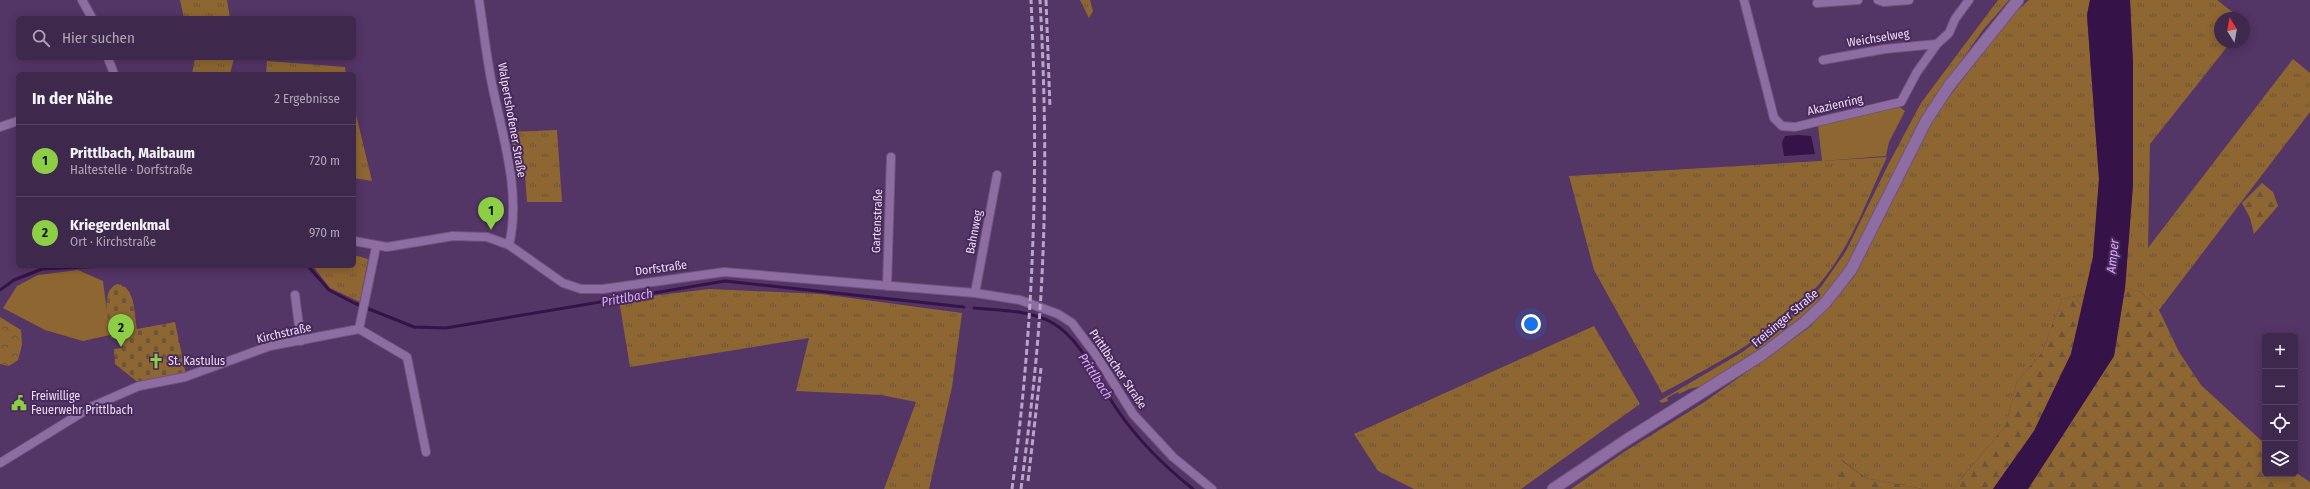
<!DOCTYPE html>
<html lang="de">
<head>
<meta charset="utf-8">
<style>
  :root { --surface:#3e284c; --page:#493456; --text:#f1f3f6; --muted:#ada6b5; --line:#574464; --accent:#8cce45 }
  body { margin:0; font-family:"Fira Sans Condensed",sans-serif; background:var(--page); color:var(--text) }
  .controls { position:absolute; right:12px; bottom:12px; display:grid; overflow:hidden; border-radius:6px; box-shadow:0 2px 10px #0003 }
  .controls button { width:36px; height:36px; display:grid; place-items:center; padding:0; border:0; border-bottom:1px solid var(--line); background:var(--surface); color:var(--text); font:20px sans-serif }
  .compass { position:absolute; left:2214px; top:12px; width:36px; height:36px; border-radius:50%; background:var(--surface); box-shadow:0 2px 10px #0003; rotate:349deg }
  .you { position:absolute; left:1531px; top:324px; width:14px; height:14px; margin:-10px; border:3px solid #fff; border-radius:50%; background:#1a73e8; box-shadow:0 0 0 6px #1a73e833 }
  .badge { display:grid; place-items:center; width:26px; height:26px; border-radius:50%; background:var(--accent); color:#111; font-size:13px; font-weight:700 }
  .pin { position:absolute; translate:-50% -33px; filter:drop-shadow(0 1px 2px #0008) }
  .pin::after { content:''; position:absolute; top:21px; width:14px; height:12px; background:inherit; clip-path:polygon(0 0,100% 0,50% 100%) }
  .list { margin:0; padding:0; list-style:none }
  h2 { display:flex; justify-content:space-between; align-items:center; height:52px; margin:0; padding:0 16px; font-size:17px }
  h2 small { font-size:13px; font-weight:400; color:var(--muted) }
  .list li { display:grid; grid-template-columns:26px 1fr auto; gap:12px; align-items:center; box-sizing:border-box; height:72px; padding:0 16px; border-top:1px solid var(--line) }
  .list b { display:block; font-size:15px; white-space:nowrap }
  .list p { margin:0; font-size:13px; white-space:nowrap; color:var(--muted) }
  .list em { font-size:13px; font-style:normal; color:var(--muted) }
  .icon { flex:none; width:22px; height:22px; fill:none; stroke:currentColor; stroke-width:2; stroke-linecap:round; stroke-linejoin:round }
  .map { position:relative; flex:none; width:2310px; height:489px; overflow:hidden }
  .search { position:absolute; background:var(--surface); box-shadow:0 2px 10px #0003; left:16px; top:16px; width:340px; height:44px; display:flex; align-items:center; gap:10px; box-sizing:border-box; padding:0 14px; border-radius:6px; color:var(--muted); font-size:15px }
  .panel { position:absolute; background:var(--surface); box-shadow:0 2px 10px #0003; left:16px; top:72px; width:340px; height:196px; border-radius:6px }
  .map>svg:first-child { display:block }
</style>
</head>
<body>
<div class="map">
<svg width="2310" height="489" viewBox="0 0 2310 489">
  <defs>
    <pattern id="grass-tufts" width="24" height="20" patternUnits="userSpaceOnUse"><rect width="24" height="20" fill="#8e6631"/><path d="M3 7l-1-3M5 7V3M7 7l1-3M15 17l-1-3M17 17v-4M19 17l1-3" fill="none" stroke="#6a543e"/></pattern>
    <pattern id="forest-firs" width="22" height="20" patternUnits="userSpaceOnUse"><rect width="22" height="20" fill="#8e6631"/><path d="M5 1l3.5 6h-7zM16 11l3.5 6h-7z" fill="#6a543e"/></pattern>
    <pattern id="cemetery-stones" width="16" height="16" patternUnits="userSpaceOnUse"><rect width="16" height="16" fill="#8e6631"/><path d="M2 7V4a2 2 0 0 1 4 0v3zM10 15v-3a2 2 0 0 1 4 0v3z" fill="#6a543e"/></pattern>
    <pattern id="park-crowns" width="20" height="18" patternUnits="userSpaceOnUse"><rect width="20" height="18" fill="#8e6631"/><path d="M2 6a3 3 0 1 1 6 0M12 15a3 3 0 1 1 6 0" fill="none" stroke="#6a543e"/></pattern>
  </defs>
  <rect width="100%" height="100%" fill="#533566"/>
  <!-- grass -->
  <path fill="url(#grass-tufts)" d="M 180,0 L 227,0 L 230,18 L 184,18 Z
    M 1080,0 L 1090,0 L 1093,11 L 1089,18 Z
    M 1998,0 L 2009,0 L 1983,30 L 1920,119 L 1857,249 L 1836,283 L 1804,315 L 1765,345 L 1702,386 L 1689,389 L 1679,394 L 1678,392 L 1667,398 L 1668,401 L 1662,403 L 1659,401 L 1741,353 L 1785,321 L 1821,287 L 1846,251 L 1888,165 L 1921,103 Z
    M 2029,0 L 2090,0 L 2087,15 L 2099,179 L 2093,257 L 2082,308 L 2075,296 L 2062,299 L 2042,353 L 2017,381 L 2006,425 L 1953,489 L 1923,489 L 1865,478 L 1842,460 L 1838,487 L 1840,489 L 1571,489 L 1624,452 L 1703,403 L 1810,327 L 1854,277 L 1933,118 L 2013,14 Z
    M 2130,0 L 2217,0 L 2240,18 L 2220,18 L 2220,42 L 2231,42 L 2150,144 L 2148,248 L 2293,59 L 2310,73 L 2310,112 L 2159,310 L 2141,292 L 2125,288 L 2133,184 L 2133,64 Z
    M 195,58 L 234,58 L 230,74 L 192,74 Z
    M 267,61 L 345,67 L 346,74 L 266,74 Z
    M 354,106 L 372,181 L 354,178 Z
    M 557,130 L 562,202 L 527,202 L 525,175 L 517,175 L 510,132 Z
    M 1887,157 C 1870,193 1856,233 1833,266 C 1793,325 1723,360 1662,393 L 1594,270 L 1569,176 Z
    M 354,255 L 368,259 L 360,302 L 330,288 L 313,266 L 354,266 Z
    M 709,289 L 821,294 L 962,313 L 952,387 L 929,489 L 884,489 L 916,402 L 881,395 L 796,391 L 809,338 L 630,367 L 619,300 Z
    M 1594,326 L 1640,404 L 1521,489 L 1414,489 L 1378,471 L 1354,434 Z"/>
  <!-- forest -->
  <path fill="url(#forest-firs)" d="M 2262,183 L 2273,192 L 2278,206 L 2254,234 L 2250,218 L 2242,203 Z
    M 2125,288 L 2141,292 L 2159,310 L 2179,352 L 2201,385 L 2265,444 L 2265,474 L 2295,474 L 2295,472 L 2310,482 L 2310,489 L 2028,489 L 2114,356 Z
    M 2075,296 L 2082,308 L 2071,354 L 2034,431 L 1993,489 L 1953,489 L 2006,425 L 2017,381 L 2042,353 L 2062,299 Z
    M 1841,460 L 1865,478 L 1923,489 L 1840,489 L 1838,487 Z"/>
  <!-- cemetery -->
  <path fill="url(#cemetery-stones)" d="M 117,284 C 136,286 134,314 137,329 L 175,322 L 186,375 L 140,384 L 115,364 L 114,349 L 123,348 L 122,336 L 111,338 C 109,322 99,292 117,284 Z"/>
  <!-- park -->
  <path fill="url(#park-crowns)" d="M 0,317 L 21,330 L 22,345 L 18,360 L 9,366 L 0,364 Z"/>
  <!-- pitch -->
  <path fill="#8e6631" d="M 1900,107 L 1905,111 L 1889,142 L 1886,156 L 1822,161 L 1818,125 Z
    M 78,270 L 103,281 L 110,335 L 83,341 L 45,330 L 3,308 L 17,286 L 38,275 Z"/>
  <!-- water -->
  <path fill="#351247" d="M 2090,0 L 2130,0 L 2133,64 L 2133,184 L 2125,288 L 2114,356 L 2028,489 L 1993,489 L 2034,431 L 2071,354 L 2093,257 L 2099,179 L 2087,15 Z
    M 1798,135 L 1811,136 L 1815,154 L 1784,156 L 1782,142 L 1785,136 Z"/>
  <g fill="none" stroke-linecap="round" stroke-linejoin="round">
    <!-- stream -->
    <path stroke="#351247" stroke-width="3" d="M 308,266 L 329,290 L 354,303 L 414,327 L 446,328 L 725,281 L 964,307
      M 0,290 L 14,280 L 42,269 L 105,266
      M 974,308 C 998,310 1029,310 1051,322 C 1082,339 1097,380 1116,408 C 1137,439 1164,466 1193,489"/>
    <defs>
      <path id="minor" d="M 82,0 L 92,18
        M 479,0 C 483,26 486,53 491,79 C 501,132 522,191 509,245
        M 1744,0 L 1774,118 L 1782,126 L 1795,127 L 1901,102 L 1917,72 L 1937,44 L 1949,33 L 1955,19 L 1969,0
        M 1878,0 L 1884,2 L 1909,0
        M 1817,3 L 1858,0
        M 108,58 L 114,74
        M 1823,60 L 1885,49 L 1937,44
        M 0,127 L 18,121
        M 354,241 L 387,247 L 453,236 L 487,237 L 509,245 L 563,283 L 581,289 L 603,289 L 724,272 L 975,293 L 1020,300 L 1058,314 L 1072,323 L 1096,355 L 1133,414 L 1173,457 L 1212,489
        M 887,286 L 891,157
        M 975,293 L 997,175
        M 295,295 L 301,341
        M 359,329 L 407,357 L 426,452
        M 0,463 L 91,407 L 139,386 L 185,377 L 270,346 L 359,329 L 376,247"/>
      <path id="secondary" d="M 1553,489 L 1628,439 L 1763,354 L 1805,322 L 1825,303 L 1851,270 L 1926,121 L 1949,86 L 2018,0"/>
    </defs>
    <!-- minor casing -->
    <use href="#minor" stroke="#6e547e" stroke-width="10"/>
    <!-- secondary casing -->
    <use href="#secondary" stroke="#6e547e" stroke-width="13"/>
    <!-- minor -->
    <use href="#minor" stroke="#8d6da2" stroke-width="8"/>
    <!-- secondary -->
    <use href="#secondary" stroke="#8d6da2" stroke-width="11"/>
    <!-- rail -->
    <path stroke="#baa4c9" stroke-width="3" stroke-dasharray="6 3" stroke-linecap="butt" d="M 1046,0 L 1050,108
      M 1028,481 L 1041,368
      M 1012,489 C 1034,326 1039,164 1031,0
      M 1021,489 C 1028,434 1035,379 1039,324 C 1047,216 1046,108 1040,0"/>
  </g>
  <!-- icons -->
  <defs>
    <symbol id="church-bare" viewBox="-9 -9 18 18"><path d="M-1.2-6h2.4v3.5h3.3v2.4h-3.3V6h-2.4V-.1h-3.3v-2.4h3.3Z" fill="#8cce45" stroke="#482a5a" stroke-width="2.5" paint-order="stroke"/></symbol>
    <symbol id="civic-bare" viewBox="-9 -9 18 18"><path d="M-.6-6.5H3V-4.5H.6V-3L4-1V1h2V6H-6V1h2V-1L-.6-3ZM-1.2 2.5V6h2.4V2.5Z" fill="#8cce45" stroke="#482a5a" stroke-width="2.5" paint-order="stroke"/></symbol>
  </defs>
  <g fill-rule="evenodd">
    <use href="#church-bare" x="145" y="350" width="22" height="22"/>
    <use href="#civic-bare" x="8" y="392" width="22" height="22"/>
  </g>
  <g text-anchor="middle" stroke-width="4" stroke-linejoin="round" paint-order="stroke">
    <!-- street labels -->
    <g font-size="12" fill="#eddbf9" stroke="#482a5a">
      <text transform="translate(1878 38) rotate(-9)" y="4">Weichselweg</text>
      <text transform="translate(1835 105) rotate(-13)" y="4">Akazienring</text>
      <text transform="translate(512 120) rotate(80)" y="4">Walpertshofener Straße</text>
      <text transform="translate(877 221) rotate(-88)" y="4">Gartenstraße</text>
      <text transform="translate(974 232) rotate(-79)" y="4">Bahnweg</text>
      <text transform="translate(661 268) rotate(-8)" y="4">Dorfstraße</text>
      <text transform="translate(1785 318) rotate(-40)" y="4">Freisinger Straße</text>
      <text transform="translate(284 333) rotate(-13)" y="4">Kirchstraße</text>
      <text transform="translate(1118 369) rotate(56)" y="4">Prittlbacher Straße</text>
    </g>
    <!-- poi labels -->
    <g font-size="12" fill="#eddbf9" stroke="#482a5a" text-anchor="start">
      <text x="168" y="365">St. Kastulus</text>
      <text x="31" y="400">Freiwillige<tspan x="31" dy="14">Feuerwehr Prittlbach</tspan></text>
    </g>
    <!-- water labels -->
    <g font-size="13" font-style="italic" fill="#daa7fc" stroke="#482a5a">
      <text transform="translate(2112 256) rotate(-84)" y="5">Amper</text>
      <text transform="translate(627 297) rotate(-10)" y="5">Prittlbach</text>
      <text transform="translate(1096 376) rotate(57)" y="5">Prittlbach</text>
    </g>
  </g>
</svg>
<div class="controls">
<button>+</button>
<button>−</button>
<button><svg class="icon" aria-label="locate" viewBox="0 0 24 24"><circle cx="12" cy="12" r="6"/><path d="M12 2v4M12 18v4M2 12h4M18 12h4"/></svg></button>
<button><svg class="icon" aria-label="layers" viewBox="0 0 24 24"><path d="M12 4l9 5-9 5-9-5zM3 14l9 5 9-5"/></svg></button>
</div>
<svg class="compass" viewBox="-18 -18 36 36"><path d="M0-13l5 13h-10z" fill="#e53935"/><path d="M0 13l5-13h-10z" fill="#ada6b5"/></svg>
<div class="you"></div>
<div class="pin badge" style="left:491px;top:230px">1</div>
<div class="pin badge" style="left:121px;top:347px">2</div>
<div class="search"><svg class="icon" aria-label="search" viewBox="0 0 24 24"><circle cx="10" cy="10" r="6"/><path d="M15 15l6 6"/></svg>Hier suchen</div>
<section class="panel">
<h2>In der Nähe<small>2 Ergebnisse</small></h2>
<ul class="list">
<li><span class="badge">1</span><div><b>Prittlbach, Maibaum</b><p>Haltestelle · Dorfstraße</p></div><em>720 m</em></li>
<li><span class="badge">2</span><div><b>Kriegerdenkmal</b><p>Ort · Kirchstraße</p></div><em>970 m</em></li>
</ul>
</section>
</div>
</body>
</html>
